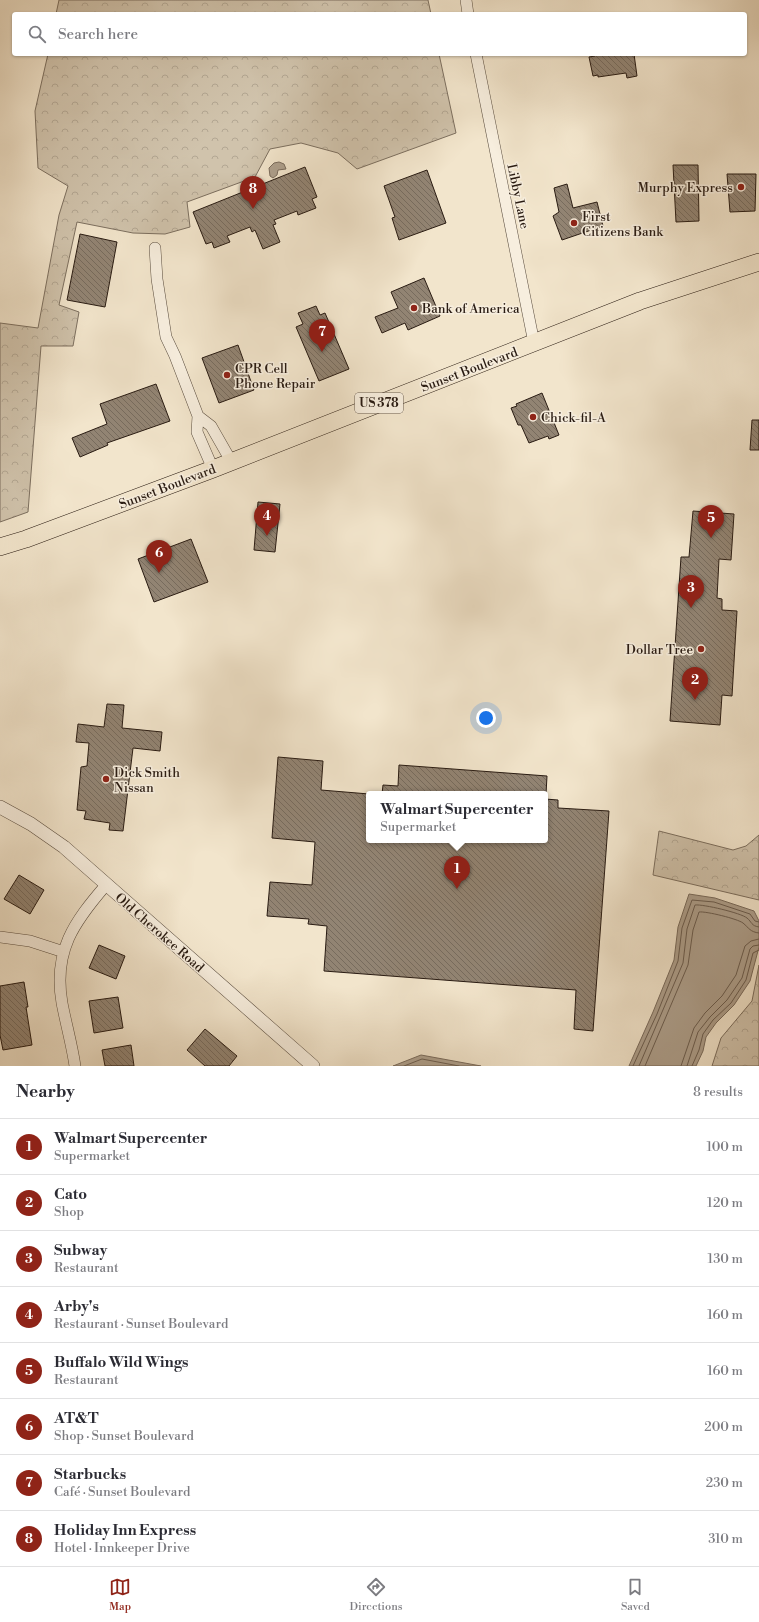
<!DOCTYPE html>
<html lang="en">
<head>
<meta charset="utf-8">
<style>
  :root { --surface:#fff; --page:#f2f2f3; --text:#2b2b33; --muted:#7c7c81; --line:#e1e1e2; --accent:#8f2418 }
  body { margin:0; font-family:"Libre Bodoni",serif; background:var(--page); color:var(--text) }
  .you { position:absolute; left:486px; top:718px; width:14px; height:14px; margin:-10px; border:3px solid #fff; border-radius:50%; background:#1a73e8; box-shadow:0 0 0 6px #1a73e833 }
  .badge { display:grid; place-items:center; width:26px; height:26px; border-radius:50%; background:var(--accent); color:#fff; font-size:13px; font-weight:700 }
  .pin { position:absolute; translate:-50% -33px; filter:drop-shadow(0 1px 2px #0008) }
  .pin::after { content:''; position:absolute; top:21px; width:14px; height:12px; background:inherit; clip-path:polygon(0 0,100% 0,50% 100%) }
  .popup { position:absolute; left:366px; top:791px; width:182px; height:52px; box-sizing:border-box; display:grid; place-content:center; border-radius:4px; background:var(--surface); filter:drop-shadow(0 1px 3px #0005); font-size:13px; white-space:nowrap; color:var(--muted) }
  .popup b { font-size:15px; color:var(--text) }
  .popup::after { content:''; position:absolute; left:50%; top:100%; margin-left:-8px; border:8px solid transparent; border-top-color:var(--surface) }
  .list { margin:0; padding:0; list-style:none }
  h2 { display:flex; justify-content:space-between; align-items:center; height:52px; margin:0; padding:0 16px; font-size:17px }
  h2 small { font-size:13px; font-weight:400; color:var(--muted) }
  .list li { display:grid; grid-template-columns:26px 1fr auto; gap:12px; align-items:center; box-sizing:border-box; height:56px; padding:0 16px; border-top:1px solid var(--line) }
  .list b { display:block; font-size:15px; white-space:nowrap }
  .list p { margin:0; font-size:13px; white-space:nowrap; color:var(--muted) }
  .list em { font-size:13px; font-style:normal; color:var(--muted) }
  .icon { flex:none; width:22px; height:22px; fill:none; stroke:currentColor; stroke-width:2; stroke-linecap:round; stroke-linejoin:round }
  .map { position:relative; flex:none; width:759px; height:1066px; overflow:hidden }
  .search { position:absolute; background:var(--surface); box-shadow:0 1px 3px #0004; left:12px; right:12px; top:12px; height:44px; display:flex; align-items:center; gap:10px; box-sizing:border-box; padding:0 14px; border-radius:4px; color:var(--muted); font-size:15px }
  .sheet { height:500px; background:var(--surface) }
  nav { display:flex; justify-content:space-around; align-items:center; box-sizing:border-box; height:56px; border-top:1px solid var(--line); background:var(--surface); font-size:11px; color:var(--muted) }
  nav a { display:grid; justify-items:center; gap:2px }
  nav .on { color:var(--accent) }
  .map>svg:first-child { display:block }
</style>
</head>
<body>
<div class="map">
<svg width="759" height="1066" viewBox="0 0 759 1066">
  <defs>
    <pattern id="forest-crowns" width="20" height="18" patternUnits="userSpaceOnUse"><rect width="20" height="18" fill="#d0c3ac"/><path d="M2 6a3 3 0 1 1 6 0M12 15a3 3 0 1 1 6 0" fill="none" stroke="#b3a793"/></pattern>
    <pattern id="building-back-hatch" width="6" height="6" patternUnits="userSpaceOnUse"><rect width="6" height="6" fill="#928473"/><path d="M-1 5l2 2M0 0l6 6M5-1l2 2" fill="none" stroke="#776b5d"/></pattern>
  </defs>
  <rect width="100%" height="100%" fill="#f2e5cc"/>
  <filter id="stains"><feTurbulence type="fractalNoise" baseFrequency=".005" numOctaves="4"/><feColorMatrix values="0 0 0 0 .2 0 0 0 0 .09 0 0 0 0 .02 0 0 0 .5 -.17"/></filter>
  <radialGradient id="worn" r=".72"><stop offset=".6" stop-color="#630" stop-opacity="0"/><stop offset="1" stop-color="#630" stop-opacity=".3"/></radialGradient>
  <!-- forest -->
  <path fill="url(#forest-crowns)" stroke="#7c6f5f" d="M 59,0 L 428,0 L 431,14 L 56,14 Z
    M 48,54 L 439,54 L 456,133 L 357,169 L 338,153 L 301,143 L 270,149 L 255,177 L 187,202 L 190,227 L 165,234 L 133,233 L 77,222 L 59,305 L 79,312 L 73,346 L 41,346 L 28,512 L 0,522 L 0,323 L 38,328 L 59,215 L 68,186 L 38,168 L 35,111 Z
    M 659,831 L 733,850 L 746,846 L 759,835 L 759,900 L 653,875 Z
    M 759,965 L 759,1066 L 712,1066 L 721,1038 L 752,1001 Z"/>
  <!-- water -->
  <path fill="#aea08d" stroke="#796b5c" d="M 279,162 L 284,164 L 286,169 L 278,170 L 277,175 L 273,178 L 270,176 L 269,168 L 274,163 Z
    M 689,894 L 715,898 L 754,911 L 759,921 L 759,947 L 750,981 L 734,1005 L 716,1023 L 706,1037 L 703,1051 L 696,1066 L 629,1066 L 653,1012 L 674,960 L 678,927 Z
    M 421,1055 L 481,1066 L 393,1066 Z"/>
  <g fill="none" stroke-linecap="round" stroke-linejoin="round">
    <!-- shore -->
    <path stroke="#6c5e50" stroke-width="1" d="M 404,1066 L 422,1059 L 459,1066
      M 633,1066 L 657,1014 L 678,961 L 682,928 L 692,900 L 714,902 L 750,914 L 755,921 L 759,922
      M 639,1066 L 683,963 L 687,929 L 695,905 C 703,904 741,913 747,918 C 752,922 751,926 759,927
      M 645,1066 L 688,965 L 693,930 L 699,912 C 706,911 738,919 743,923 C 749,928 750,932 759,933
      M 681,1066 L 694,1028 L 705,1013 L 722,996 L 736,975 L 745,946 L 751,941 L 759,939
      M 687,1066 L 698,1032 L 710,1017 L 727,1000 L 742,978 L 750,949 L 753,946 L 759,945
      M 692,1066 L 699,1050 L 703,1034 L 713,1020 L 731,1003 L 746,980 L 753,953 L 759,950"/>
  </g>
  <!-- building -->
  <path fill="url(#building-back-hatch)" stroke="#291b12" d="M 595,54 L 634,54 L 637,76 L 627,78 L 626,73 L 598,77 L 598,75 L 593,76 L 589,57 L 595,56 Z
    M 673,165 L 698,165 L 699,221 L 676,222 Z
    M 305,167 L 317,197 L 312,199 L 316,208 L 298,215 L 297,211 L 274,220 L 276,224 L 273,225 L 280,242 L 263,249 L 255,230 L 252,232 L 250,227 L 227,236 L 230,242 L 214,248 L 212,242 L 206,244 L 193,212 Z
    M 427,170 L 446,223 L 399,240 L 392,218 L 395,217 L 384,186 Z
    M 727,174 L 756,174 L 755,211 L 730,212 Z
    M 567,184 L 573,208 L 597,202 L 603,226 L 562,240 L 553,216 L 559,212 L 554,188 Z
    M 80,234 L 117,242 L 105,307 L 67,300 Z
    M 424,278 L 440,316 L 408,330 L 405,323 L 382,333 L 375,317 L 398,308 L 391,292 Z
    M 316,306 L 320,315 L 325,313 L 349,369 L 319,381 L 296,327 L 303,324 L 298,313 Z
    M 238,345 L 254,390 L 219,403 L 202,358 Z
    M 156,384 L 170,421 L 107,443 L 108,445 L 80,457 L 72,438 L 107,424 L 100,404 Z
    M 542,393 L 559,435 L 549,439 L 548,436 L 529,443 L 521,425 L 518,425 L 511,408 L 517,406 L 516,404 Z
    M 752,420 L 759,420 L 759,450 L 750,450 Z
    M 258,502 L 280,504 L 275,552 L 254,550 Z
    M 693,511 L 734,514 L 731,560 L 719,559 L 717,598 L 722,599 L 722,610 L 737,611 L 732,696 L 722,695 L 720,725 L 670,721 L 681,557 L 689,557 Z
    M 191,539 L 208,582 L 154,602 L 138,559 Z
    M 107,704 L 124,705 L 122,728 L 162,732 L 160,751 L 133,748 L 123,831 L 109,830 L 110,823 L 84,819 L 86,811 L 77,810 L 81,767 L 87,766 L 89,743 L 76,742 L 78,724 L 104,727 Z
    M 278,757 L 323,761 L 321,790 L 369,794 L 369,840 L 545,840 L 545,799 L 558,800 L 558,808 L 609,811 L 593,1031 L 574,1029 L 576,990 L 324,971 L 327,926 L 308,924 L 309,919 L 267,916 L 270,882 L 312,885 L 315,842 L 272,838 Z
    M 399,765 L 547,776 L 546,794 L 382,794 L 383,785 L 398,786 Z
    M 19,875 L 44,890 L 30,914 L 4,899 Z
    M 99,945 L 125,956 L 116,979 L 89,968 Z
    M 24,982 L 28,1007 L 26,1007 L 32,1045 L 3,1050 L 0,1035 L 0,986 Z
    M 118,997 L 123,1028 L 94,1033 L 89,1001 Z
    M 205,1029 L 237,1056 L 229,1066 L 205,1066 L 187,1050 Z
    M 131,1045 L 134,1066 L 105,1066 L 102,1050 Z"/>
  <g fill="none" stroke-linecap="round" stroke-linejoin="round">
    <defs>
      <path id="minor" d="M 466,0 L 468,14
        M 476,54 L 534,343
        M 155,248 L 157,279 L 166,337 L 175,356 L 198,416 L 197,432 L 213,469
        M 198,416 L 211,426 L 231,461
        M 0,937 L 30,941 L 64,952
        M 75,1066 C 72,1045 66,1024 62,1003 C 53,951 74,922 106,885"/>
      <path id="tertiary" d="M 0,807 L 31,824 L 64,847 L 313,1066"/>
      <path id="primary" d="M 0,547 L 26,539 L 213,469 L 640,301 L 759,262"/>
    </defs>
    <!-- minor casing -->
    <use href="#minor" stroke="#5b4e40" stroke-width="12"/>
    <!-- tertiary casing -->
    <use href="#tertiary" stroke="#5b4e40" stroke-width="14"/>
    <!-- primary casing -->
    <use href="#primary" stroke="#291b12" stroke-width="18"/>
    <!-- minor -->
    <use href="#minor" stroke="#f7eede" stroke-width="11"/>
    <!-- tertiary -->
    <use href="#tertiary" stroke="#f7eede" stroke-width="13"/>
    <!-- primary -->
    <use href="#primary" stroke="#f2e5cc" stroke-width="17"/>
  </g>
  <!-- markers -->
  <g fill="#8f2418" stroke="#f7eede" stroke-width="1.5">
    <circle cx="741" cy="187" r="4"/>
    <circle cx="574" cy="223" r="4"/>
    <circle cx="414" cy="308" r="4"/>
    <circle cx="227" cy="375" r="4"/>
    <circle cx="533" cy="417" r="4"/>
    <circle cx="701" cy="649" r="4"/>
    <circle cx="106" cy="779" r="4"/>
  </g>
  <g text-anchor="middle" stroke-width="3" stroke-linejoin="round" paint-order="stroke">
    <!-- shield labels -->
    <rect fill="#f7eede" stroke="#675a4f" stroke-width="1" x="355" y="393" width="48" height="20" rx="3"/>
    <g font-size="12" font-weight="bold" fill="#291b12">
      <text x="379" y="407">US 378</text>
    </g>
    <!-- poi labels -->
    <g font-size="13" fill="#291b12" stroke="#f7eede" text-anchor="start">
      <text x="733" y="192" text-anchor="end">Murphy Express</text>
      <text x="582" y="221">First<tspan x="582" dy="15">Citizens Bank</tspan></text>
      <text x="422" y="313">Bank of America</text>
      <text x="235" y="373">CPR Cell<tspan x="235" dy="15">Phone Repair</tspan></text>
      <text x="541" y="422">Chick-fil-A</text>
      <text x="693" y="654" text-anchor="end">Dollar Tree</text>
      <text x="114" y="777">Dick Smith<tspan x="114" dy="15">Nissan</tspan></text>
    </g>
    <!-- street labels -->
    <g font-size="13" fill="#291b12" stroke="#f7eede">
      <text transform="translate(519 196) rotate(78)" y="5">Libby Lane</text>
      <text transform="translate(469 369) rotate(-21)" y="5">Sunset Boulevard</text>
      <text transform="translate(167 486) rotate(-21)" y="5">Sunset Boulevard</text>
      <text transform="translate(160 932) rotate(41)" y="5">Old Cherokee Road</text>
    </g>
  </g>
  <rect width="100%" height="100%" filter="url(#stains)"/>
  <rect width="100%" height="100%" fill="url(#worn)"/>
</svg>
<div class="you"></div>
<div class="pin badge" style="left:457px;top:889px">1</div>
<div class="popup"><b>Walmart Supercenter</b>Supermarket</div>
<div class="pin badge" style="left:695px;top:700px">2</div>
<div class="pin badge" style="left:691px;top:608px">3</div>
<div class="pin badge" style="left:267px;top:536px">4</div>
<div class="pin badge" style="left:711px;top:538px">5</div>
<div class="pin badge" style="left:159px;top:573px">6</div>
<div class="pin badge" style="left:322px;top:352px">7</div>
<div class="pin badge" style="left:253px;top:209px">8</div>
<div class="search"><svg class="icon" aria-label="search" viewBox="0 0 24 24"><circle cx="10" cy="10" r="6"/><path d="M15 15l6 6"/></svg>Search here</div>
</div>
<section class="sheet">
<h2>Nearby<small>8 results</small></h2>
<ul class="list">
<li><span class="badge">1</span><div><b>Walmart Supercenter</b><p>Supermarket</p></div><em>100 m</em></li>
<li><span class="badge">2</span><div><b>Cato</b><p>Shop</p></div><em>120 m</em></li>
<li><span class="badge">3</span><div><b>Subway</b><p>Restaurant</p></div><em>130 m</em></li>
<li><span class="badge">4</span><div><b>Arby's</b><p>Restaurant · Sunset Boulevard</p></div><em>160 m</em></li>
<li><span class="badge">5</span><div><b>Buffalo Wild Wings</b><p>Restaurant</p></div><em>160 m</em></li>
<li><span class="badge">6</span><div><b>AT&amp;T</b><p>Shop · Sunset Boulevard</p></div><em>200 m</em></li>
<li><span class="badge">7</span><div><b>Starbucks</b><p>Café · Sunset Boulevard</p></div><em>230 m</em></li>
<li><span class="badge">8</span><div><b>Holiday Inn Express</b><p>Hotel · Innkeeper Drive</p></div><em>310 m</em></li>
</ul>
</section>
<nav>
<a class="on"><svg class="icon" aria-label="map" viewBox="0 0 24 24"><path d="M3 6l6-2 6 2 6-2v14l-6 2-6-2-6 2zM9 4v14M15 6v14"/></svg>Map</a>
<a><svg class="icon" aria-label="directions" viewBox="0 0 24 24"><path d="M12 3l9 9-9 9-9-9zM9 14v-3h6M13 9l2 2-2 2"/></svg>Directions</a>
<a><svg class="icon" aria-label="saved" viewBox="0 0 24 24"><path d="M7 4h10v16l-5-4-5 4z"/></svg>Saved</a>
</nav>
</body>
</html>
